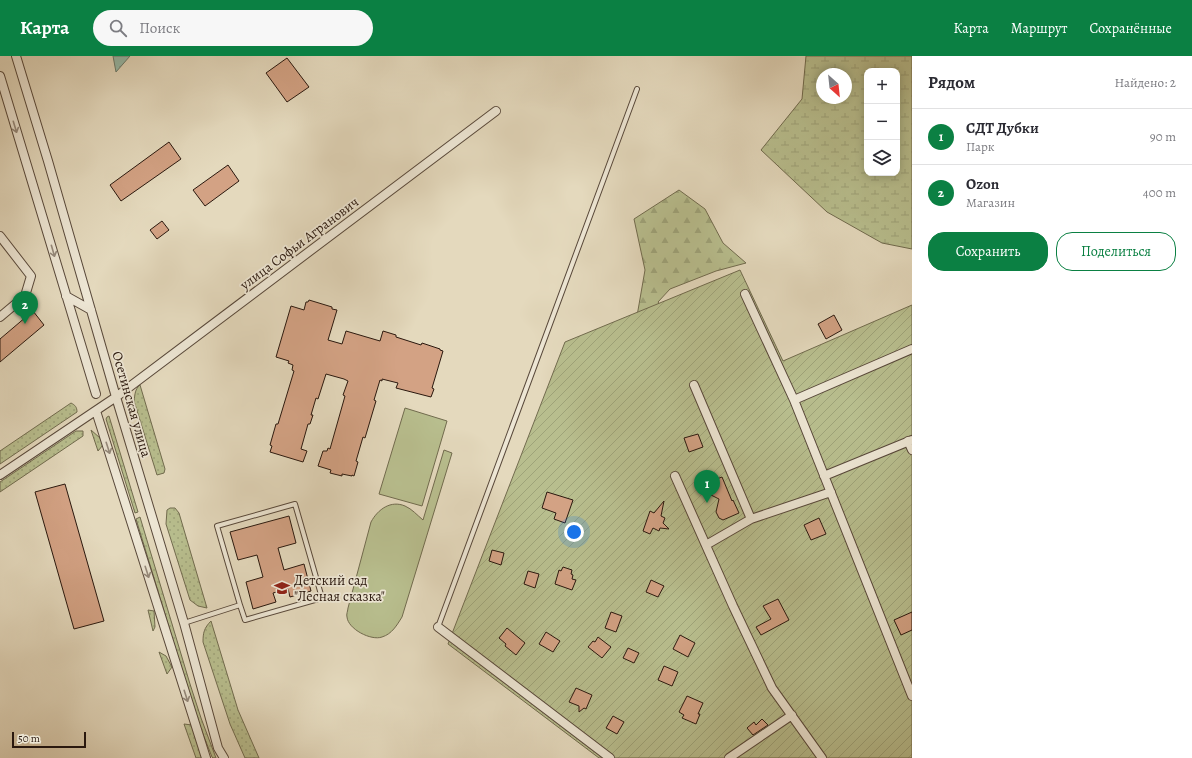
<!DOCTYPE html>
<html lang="ru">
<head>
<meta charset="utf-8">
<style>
  :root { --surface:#fff; --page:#f7f7f7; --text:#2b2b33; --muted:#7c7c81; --line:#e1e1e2; --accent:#0b8043 }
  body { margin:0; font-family:Alegreya,serif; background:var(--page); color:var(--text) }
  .controls { position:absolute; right:12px; top:12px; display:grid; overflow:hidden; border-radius:8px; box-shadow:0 2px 10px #0003 }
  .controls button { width:36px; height:36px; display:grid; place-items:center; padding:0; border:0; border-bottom:1px solid var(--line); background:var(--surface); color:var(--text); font:20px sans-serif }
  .compass { position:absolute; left:816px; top:12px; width:36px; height:36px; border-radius:50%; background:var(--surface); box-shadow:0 2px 10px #0003; rotate:153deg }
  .scale { position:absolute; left:12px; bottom:10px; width:74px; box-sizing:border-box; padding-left:4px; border:2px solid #2a180e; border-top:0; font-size:11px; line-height:14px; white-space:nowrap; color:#2a180e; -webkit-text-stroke:3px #ede6d4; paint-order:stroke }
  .you { position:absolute; left:574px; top:476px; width:14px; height:14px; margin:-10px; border:3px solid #fff; border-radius:50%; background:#1a73e8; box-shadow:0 0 0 6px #1a73e833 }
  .badge { display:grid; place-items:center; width:26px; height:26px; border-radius:50%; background:var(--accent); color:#fff; font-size:13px; font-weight:700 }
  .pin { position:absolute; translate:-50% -33px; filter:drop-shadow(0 1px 2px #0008) }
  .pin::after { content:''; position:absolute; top:21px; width:14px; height:12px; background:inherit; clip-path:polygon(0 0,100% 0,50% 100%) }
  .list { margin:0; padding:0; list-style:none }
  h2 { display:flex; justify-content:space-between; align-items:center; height:52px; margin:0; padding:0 16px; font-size:17px }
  h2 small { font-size:13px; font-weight:400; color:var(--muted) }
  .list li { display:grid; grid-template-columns:26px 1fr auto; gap:12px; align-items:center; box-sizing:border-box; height:56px; padding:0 16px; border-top:1px solid var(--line) }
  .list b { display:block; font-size:15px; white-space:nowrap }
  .list p { margin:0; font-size:13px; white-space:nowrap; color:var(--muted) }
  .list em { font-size:13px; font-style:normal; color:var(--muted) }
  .actions { display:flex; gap:8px; padding:12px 16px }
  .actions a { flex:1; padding:9px 0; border:1px solid var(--accent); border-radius:16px; text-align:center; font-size:14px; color:var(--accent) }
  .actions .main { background:var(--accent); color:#fff }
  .icon { flex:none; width:22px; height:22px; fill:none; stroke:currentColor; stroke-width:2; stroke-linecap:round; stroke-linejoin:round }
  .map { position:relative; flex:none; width:912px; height:702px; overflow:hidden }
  header { display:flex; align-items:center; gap:24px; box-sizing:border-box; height:56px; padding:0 20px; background:var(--accent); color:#fff }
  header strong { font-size:19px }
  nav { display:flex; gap:22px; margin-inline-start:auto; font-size:14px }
  .search { width:280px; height:36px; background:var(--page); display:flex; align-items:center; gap:10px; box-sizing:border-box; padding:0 14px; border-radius:22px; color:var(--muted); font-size:15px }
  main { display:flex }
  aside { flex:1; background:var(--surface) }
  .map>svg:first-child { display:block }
</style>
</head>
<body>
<header>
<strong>Карта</strong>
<div class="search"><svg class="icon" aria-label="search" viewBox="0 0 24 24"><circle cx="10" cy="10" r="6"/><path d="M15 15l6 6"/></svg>Поиск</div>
<nav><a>Карта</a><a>Маршрут</a><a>Сохранённые</a></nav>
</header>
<main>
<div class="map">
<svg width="912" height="702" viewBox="0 0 912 702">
  <defs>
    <pattern id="grass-dots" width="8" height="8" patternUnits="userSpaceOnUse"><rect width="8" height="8" fill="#b8be8e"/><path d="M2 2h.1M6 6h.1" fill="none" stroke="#9ea379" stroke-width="1.8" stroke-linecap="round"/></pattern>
    <pattern id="forest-firs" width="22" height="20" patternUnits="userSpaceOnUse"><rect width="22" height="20" fill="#b8be8e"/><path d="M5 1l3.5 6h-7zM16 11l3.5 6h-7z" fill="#9ea379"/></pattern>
    <pattern id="wetland-marsh" width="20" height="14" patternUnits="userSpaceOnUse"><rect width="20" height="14" fill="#b8be8e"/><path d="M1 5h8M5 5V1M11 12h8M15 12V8" fill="none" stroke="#9ea379"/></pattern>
    <pattern id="garden-furrows" width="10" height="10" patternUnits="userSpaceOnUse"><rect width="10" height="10" fill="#b8be8e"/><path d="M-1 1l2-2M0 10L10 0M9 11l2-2" fill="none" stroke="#9ea379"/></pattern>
    <pattern id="water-ripples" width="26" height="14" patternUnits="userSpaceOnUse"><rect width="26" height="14" fill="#97bbaa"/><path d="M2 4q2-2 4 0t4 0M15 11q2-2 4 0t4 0" fill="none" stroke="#82a091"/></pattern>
  </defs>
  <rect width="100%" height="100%" fill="#e4d9bd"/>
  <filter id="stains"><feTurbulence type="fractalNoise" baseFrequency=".005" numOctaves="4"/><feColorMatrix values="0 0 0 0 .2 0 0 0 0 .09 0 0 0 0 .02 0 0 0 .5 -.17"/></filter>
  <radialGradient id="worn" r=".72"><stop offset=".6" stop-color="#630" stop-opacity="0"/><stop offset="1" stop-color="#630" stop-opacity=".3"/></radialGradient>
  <!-- grass -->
  <path fill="url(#grass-dots)" stroke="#716b4e" d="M 140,329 L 165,413 L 164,417 L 157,419 L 134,345 C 135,338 135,333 140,329 Z
    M 71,347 C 75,349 77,351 77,356 L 0,408 L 0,395 Z
    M 109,360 L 138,456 L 135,457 L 106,363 L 107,361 Z
    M 91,374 L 100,382 L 103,389 L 98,395 Z
    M 76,375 L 83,375 L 83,380 L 0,436 L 0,426 L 70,379 Z
    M 170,452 L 175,452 L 179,457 L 207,552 L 198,550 L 190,544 L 166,468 L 167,454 Z
    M 140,461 L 190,628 L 201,662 L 216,702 L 213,702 L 212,701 L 197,663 L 136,463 Z
    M 148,554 L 154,555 L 155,571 L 153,575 Z
    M 211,565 L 238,654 L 259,702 L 245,702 L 230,668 L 203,586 C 203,577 204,572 211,565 Z
    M 159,596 L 166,600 L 172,611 L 167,618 Z
    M 184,668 L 192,669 L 204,702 L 196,702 Z"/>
  <!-- forest -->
  <path fill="url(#forest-firs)" stroke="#716b4e" d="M 679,134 L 705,153 L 723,187 L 746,207 L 716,215 L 670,233 L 658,246 L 669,260 L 637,260 L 645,214 L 634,163 Z"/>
  <!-- wetland -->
  <path fill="url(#wetland-marsh)" stroke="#716b4e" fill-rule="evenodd" d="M 806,0 L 912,0 L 912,193 L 882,187 L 827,156 L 761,94 L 802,43 ZM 867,15 L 897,15 L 897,117 L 867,117 ZM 822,18 L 846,18 L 846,42 L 822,42 Z"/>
  <!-- park -->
  <path fill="#b8be8e" stroke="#716b4e" d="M 405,352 L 447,365 L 422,450 L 379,438 Z
    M 444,394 L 452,397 L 402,561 C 397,569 392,578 382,581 C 371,585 348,573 347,561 C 346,559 348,554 348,552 L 371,466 C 378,453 391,444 405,450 C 412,453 417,459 423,464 Z"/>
  <!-- garden -->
  <path fill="url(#garden-furrows)" stroke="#716b4e" d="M 740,214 L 783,305 L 912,249 L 912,702 L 599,702 L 448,588 L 565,286 Z"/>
  <!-- water -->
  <path fill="url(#water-ripples)" stroke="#6b7a6c" d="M 113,0 L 130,0 L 116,16 Z"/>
  <!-- building -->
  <path fill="#d3a284" stroke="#2a180e" d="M 287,2 L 309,31 L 287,46 L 266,17 Z
    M 169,86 L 181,103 L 121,145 L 110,129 Z
    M 228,109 L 239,125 L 205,150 L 193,134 Z
    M 162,165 L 169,174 L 157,183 L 150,174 Z
    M 309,244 L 332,251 L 332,253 L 337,254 L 328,284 L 342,288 L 346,275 L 380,285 L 383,275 L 396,279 L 396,281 L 421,289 L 422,287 L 440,293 L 440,294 L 443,295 L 432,332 L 434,333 L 431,341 L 396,332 L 398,327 L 382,323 L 382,325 L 380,324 L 374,344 L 376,345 L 373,355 L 365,382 L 363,381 L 356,405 L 358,406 L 354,420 L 352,419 L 352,420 L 342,418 L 342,420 L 330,417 L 331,414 L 318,410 L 323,395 L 327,395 L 328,392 L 330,393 L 345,340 L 343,339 L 348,325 L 344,323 L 326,318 L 318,343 L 316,342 L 311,359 L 313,359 L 310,368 L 308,368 L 301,393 L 307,395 L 303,406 L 270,396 L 272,390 L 270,389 L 276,368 L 278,368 L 294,315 L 292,314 L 293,309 L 288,307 L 289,305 L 276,301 L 291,250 L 304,254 L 306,246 L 308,246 Z
    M 33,255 L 44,269 L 0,306 L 0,283 Z
    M 834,259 L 842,274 L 826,283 L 818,268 Z
    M 698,378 L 703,391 L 689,396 L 684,382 Z
    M 722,421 L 732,445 L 733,444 L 739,457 L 723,464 L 719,462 L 716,456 L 719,443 L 707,437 L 705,432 L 706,427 Z
    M 65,428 L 104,565 L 74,573 L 35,436 Z
    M 547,436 L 573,444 L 565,467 L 554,463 L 556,457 L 542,452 Z
    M 664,445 L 661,460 L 665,462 L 663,467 L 669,473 L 660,472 L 659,475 L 653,472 L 650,478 L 643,475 L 650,455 L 654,457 Z
    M 289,460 L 296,487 L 278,492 L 284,514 L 304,508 L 311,535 L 290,541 L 288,533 L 273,537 L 276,546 L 253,553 L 246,526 L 263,521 L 257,499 L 238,504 L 230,476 Z
    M 819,462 L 826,478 L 811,484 L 804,469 Z
    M 492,494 L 504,497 L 501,509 L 489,505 Z
    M 563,511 L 572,514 L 571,518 L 573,519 L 572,523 L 576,524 L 572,534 L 555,528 L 559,514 L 561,515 Z
    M 528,515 L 539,518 L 535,532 L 524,528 Z
    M 651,524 L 664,530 L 658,541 L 646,536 Z
    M 778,543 L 789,564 L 761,579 L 756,571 L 771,563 L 763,550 Z
    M 611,556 L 622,560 L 616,576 L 605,572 Z
    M 912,556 L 912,574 L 901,579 L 894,564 Z
    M 507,572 L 525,587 L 516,599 L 505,590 L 506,588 L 499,582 Z
    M 546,576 L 560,585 L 553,596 L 539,588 Z
    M 680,579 L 695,587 L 688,601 L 673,593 Z
    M 598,581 L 611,591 L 602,602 L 588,591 L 593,585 L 595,586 Z
    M 628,592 L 639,597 L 634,607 L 623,602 Z
    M 664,610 L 678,616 L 672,630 L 658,624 Z
    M 576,632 L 592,639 L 586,653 L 584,652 L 579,656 L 579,650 L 569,646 Z
    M 687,640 L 703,647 L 698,658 L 700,658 L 696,668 L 682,662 L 684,659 L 679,656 Z
    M 613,660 L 624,666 L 617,678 L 606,672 Z
    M 762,663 L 768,669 L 753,679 L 747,672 L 754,666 L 756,669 Z"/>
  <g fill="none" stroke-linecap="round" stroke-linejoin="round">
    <defs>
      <path id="lane" d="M 184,567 L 240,549 L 217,470 L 295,448 L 322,542 L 245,564 L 240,549
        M 438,571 L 637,33"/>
      <path id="street" d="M 16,0 L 48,105 L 116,341 L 184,567 L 218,692 L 224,702
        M 0,20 L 96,338
        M 0,180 L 31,220 L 25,240 L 0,261
        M 745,238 L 794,344 L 912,640
        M 66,240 L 91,254
        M 694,329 L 751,463
        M 794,344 L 912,293
        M 96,355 L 206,702
        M 908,385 L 912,394
        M 0,419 L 116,341 L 496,55
        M 675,420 L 733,550 L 772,632 L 822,702
        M 824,420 L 912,384
        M 706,489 L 751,463 L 831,436
        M 438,571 L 610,702
        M 729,702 L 792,659"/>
    </defs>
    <!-- lane casing -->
    <use href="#lane" stroke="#58483a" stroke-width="6"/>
    <!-- street casing -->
    <use href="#street" stroke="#58483a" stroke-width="10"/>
    <!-- lane -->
    <use href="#lane" stroke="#ede6d4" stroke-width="4"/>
    <!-- street -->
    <use href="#street" stroke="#ede6d4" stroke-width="8"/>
  </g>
  <!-- one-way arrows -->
  <defs><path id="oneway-shaft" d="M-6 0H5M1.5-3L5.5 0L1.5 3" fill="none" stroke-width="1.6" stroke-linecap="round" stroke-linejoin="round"/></defs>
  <g stroke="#95897b">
    <use href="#oneway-shaft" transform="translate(15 71) rotate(73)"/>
    <use href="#oneway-shaft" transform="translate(53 195) rotate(74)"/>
    <use href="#oneway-shaft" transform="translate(108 392) rotate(72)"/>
    <use href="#oneway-shaft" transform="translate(147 516) rotate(72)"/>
    <use href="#oneway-shaft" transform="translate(186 640) rotate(72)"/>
  </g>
  <!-- icons -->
  <defs>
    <symbol id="school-bare" viewBox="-9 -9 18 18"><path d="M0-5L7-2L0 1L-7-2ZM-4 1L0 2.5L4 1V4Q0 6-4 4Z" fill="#8f2418" stroke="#ede6d4" stroke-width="2.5" paint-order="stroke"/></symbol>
  </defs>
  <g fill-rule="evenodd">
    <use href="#school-bare" x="271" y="521" width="22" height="22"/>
  </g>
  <g text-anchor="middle" stroke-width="3.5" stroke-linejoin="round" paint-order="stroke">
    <!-- street labels -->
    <g font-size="14" fill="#2a180e" stroke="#ede6d4">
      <text transform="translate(299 187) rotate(-37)" y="5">улица Софьи Агранович</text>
      <text transform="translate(132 348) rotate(74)" y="5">Осетинская улица</text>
    </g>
    <!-- poi labels -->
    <g font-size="14" fill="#2a180e" stroke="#ede6d4" text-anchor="start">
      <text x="294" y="529">Детский сад<tspan x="294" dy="16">"Лесная сказка"</tspan></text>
    </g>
  </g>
  <rect width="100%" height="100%" filter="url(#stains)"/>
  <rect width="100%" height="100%" fill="url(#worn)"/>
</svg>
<div class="controls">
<button>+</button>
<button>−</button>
<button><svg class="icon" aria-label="layers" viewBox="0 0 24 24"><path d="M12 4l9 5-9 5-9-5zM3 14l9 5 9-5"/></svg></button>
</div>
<svg class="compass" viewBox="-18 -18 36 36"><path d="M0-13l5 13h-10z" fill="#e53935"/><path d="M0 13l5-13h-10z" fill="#7c7c81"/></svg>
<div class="scale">50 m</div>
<div class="you"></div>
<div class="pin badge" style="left:707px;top:447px">1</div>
<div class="pin badge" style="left:25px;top:268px">2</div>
</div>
<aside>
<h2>Рядом<small>Найдено: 2</small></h2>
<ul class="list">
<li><span class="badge">1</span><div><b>СДТ Дубки</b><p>Парк</p></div><em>90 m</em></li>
<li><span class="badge">2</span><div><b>Ozon</b><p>Магазин</p></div><em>400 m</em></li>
</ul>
<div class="actions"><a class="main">Сохранить</a><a>Поделиться</a></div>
</aside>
</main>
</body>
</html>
